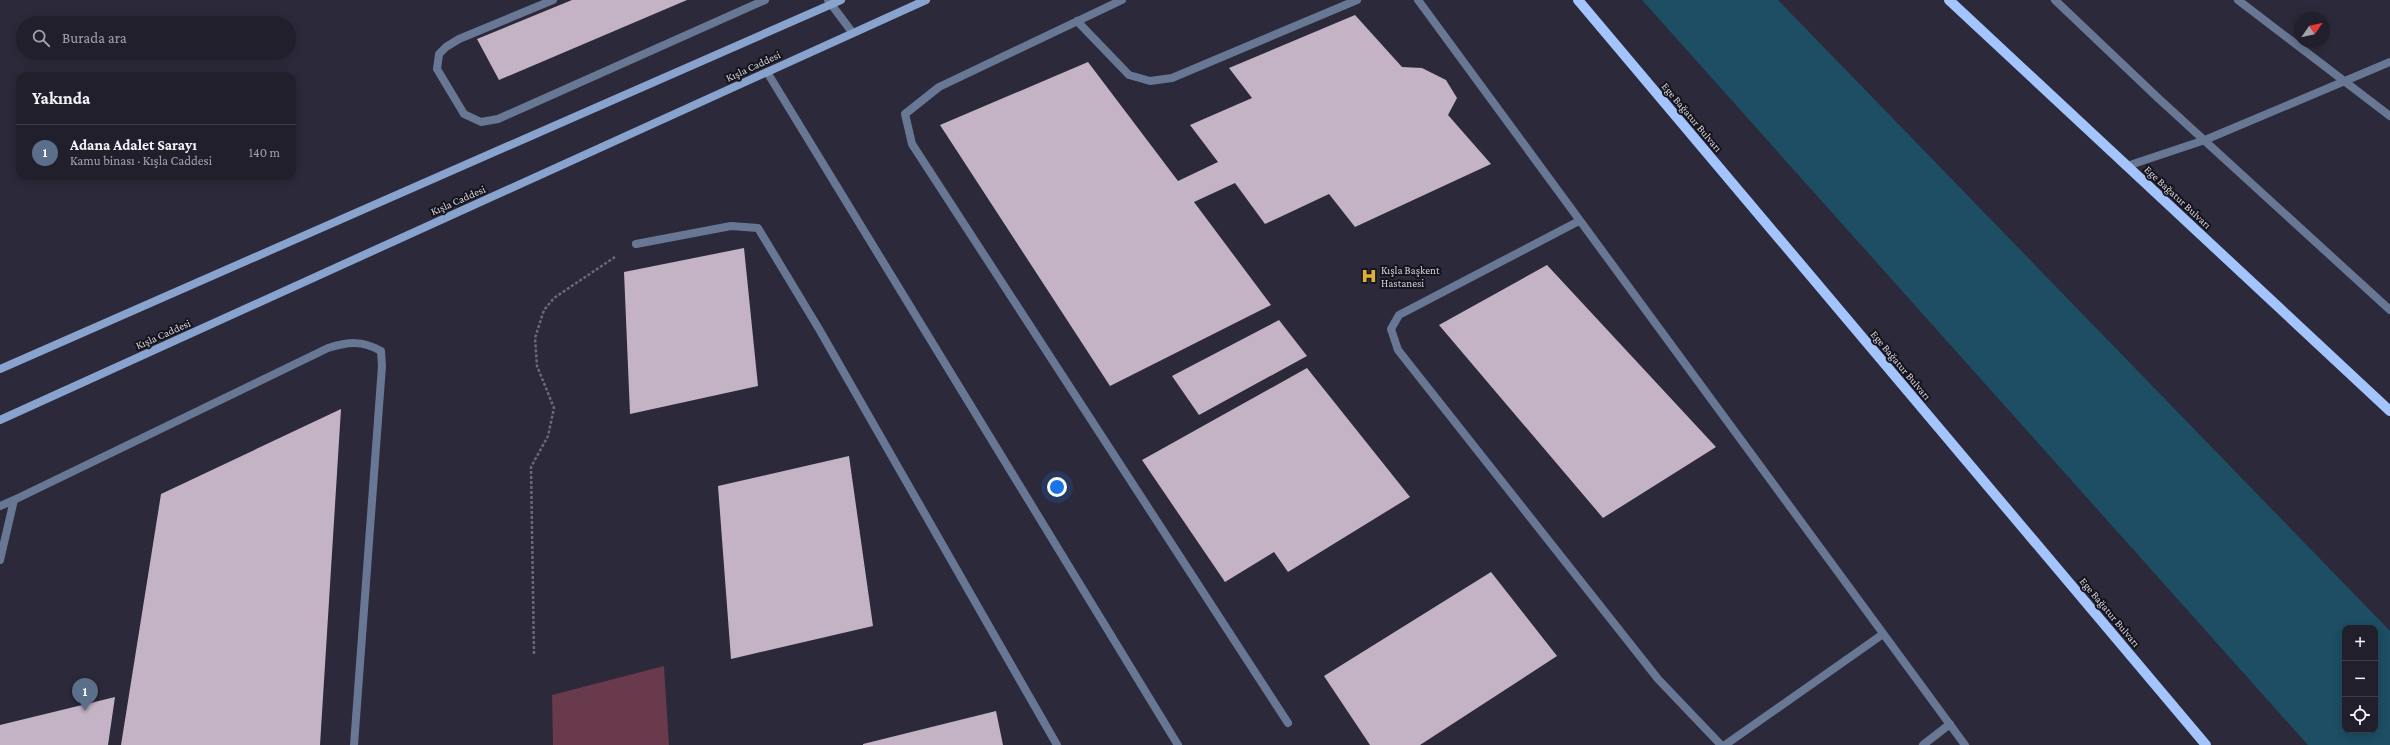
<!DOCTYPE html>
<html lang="tr">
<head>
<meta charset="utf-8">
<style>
  :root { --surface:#211f2c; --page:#2d2c38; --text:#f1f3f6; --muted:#a2a2a9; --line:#3e3d48; --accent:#8c9099 }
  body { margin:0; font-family:"Crimson Pro",serif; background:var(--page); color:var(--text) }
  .controls { position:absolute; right:12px; bottom:12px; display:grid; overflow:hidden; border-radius:8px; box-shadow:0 2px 10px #0003 }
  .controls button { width:36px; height:36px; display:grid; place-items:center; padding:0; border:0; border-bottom:1px solid var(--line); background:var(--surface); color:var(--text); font:20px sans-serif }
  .compass { position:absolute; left:2294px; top:12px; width:36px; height:36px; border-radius:50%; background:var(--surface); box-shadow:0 2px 10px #0003; rotate:56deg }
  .you { position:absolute; left:1057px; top:487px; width:14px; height:14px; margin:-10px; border:3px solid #fff; border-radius:50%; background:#1a73e8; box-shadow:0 0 0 6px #1a73e833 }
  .badge { display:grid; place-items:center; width:26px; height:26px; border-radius:50%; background:var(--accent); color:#fff; font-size:13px; font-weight:700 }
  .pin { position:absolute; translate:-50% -33px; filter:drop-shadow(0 1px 2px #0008) }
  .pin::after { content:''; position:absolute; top:21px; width:14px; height:12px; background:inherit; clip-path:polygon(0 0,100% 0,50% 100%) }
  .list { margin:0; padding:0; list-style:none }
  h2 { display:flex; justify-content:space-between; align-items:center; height:52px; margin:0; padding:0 16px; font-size:17px }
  h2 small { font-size:13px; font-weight:400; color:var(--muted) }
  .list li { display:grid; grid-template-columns:26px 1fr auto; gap:12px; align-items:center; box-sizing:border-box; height:56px; padding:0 16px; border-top:1px solid var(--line) }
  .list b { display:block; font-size:15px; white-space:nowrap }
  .list p { margin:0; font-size:13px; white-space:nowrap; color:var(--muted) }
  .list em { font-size:13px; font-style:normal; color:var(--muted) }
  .icon { flex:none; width:22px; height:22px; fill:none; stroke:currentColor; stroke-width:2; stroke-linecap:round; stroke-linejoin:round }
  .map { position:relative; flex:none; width:2390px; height:745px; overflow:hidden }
  .search { position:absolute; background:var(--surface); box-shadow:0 2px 10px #0003; left:16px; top:16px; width:280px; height:44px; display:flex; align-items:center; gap:10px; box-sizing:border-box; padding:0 14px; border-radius:22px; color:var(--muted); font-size:15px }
  .panel { position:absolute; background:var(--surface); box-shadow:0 2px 10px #0003; left:16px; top:72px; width:280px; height:108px; border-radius:12px }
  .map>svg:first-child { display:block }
</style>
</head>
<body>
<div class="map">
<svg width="2390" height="745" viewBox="0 0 2390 745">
  <rect width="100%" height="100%" fill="#2c293a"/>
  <!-- green -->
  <path fill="#69394c" d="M 664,666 L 669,745 L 553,745 L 552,695 Z"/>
  <!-- water -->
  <path fill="#1d4e63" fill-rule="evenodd" d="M 1642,0 L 1778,0 L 2390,631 L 2390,745 L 2308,745 ZM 2345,628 L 2375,628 L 2375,730 L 2345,730 Z"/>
  <!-- building -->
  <path fill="#c3b3c4" d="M 572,0 L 687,0 L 499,80 L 477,39 Z
    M 1355,15 L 1402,67 L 1422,68 L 1446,80 L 1457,98 L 1448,115 L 1491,164 L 1355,227 L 1329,194 L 1265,224 L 1235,183 L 1194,202 L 1271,305 L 1110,386 L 940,125 L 1088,62 L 1178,181 L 1218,162 L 1190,125 L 1252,98 L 1229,68 Z
    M 744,248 L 758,386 L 630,414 L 624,272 Z
    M 1547,265 L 1716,447 L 1603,518 L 1439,325 Z
    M 1279,320 L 1307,356 L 1199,415 L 1172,376 Z
    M 1307,368 L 1410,497 L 1288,572 L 1274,552 L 1225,582 L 1142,460 Z
    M 341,409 L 320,745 L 121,745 L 161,494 Z
    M 849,456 L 873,626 L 731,659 L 718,486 Z
    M 1491,572 L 1557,656 L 1420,745 L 1370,745 L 1324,676 Z
    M 115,697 L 108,745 L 0,745 L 0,725 Z
    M 996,711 L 1003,745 L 863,745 L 863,744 Z"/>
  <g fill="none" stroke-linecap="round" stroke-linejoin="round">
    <!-- path -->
    <path stroke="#6b6977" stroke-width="2.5" stroke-dasharray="3 2" stroke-linecap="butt" d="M 534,654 L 531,467 L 548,436 L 554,408 L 537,366 L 535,338 L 544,310 L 554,298 L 615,257"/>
    <!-- service -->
    <path stroke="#687894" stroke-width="8" d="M 553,0 L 459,39 L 446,47 L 439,54 L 437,69 L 464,114 L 481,122 L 498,119 L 765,0
      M 828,0 L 852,32
      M 1122,0 L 939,87 L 905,114 L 912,144 L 1288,723
      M 1418,0 L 1965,745
      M 2055,0 L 2158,98 L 2390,310
      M 2238,0 L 2390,116
      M 1077,21 L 1129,75 L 1150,81 L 1172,78 L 1357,0
      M 2127,166 L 2205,140 L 2390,62
      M 1579,221 L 1399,315 L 1391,329 L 1398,350 L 1658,679 L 1721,745
      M 636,244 L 731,226 L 758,228 L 819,329 L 1057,745
      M 14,500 L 328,348 C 348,342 362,340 381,351 L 382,366 L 354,745
      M 0,506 L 14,500 L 0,560
      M 1725,745 L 1883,634
      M 1923,745 L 1950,724"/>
    <!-- minor -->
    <path stroke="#687894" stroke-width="8" d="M 767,72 L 1178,745"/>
    <!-- secondary -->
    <path stroke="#89a3cf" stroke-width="8" d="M 0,369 L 841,0
      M 0,420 L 926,0"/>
    <!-- primary -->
    <path stroke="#a3c4fd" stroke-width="10" d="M 1578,0 L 2206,745
      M 1949,0 L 2390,411"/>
  </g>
  <!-- icons -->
  <defs>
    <symbol id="hospital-bare" viewBox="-9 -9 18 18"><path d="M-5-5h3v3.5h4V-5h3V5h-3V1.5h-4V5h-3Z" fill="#dbb233" stroke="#15131b" stroke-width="2.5" paint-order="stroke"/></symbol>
  </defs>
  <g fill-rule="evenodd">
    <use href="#hospital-bare" x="1358" y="265" width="22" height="22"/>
  </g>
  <g text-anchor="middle" stroke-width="4" stroke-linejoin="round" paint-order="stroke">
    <!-- street labels -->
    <g font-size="11" fill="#d3d1dc" stroke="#15131b">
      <text transform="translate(753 66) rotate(-25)" y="4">Kışla Caddesi</text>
      <text transform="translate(1692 117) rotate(50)" y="4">Ege Bağatur Bulvarı</text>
      <text transform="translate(2178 197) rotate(43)" y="4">Ege Bağatur Bulvarı</text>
      <text transform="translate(458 200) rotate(-24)" y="4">Kışla Caddesi</text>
      <text transform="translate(163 334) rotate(-24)" y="4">Kışla Caddesi</text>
      <text transform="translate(1901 365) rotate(50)" y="4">Ege Bağatur Bulvarı</text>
      <text transform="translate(2110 612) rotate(50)" y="4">Ege Bağatur Bulvarı</text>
    </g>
    <!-- poi labels -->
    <g font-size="11" fill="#d3d1dc" stroke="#15131b" text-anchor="start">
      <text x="1381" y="274">Kışla Başkent<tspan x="1381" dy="13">Hastanesi</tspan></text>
    </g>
  </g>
</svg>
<div class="controls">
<button>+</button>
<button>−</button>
<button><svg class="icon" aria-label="locate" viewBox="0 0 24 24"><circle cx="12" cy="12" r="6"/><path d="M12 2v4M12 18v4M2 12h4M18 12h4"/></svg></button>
</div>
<svg class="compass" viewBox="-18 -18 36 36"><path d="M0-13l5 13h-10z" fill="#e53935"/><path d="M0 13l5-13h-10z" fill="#a2a2a9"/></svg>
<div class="you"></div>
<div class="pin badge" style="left:85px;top:711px;background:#5c6f8a">1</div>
<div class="search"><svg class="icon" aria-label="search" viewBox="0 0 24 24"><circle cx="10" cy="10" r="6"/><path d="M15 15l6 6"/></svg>Burada ara</div>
<section class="panel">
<h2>Yakında<small></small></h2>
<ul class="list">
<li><span class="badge" style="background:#5c6f8a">1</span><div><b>Adana Adalet Sarayı</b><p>Kamu binası · Kışla Caddesi</p></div><em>140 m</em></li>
</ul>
</section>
</div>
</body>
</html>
